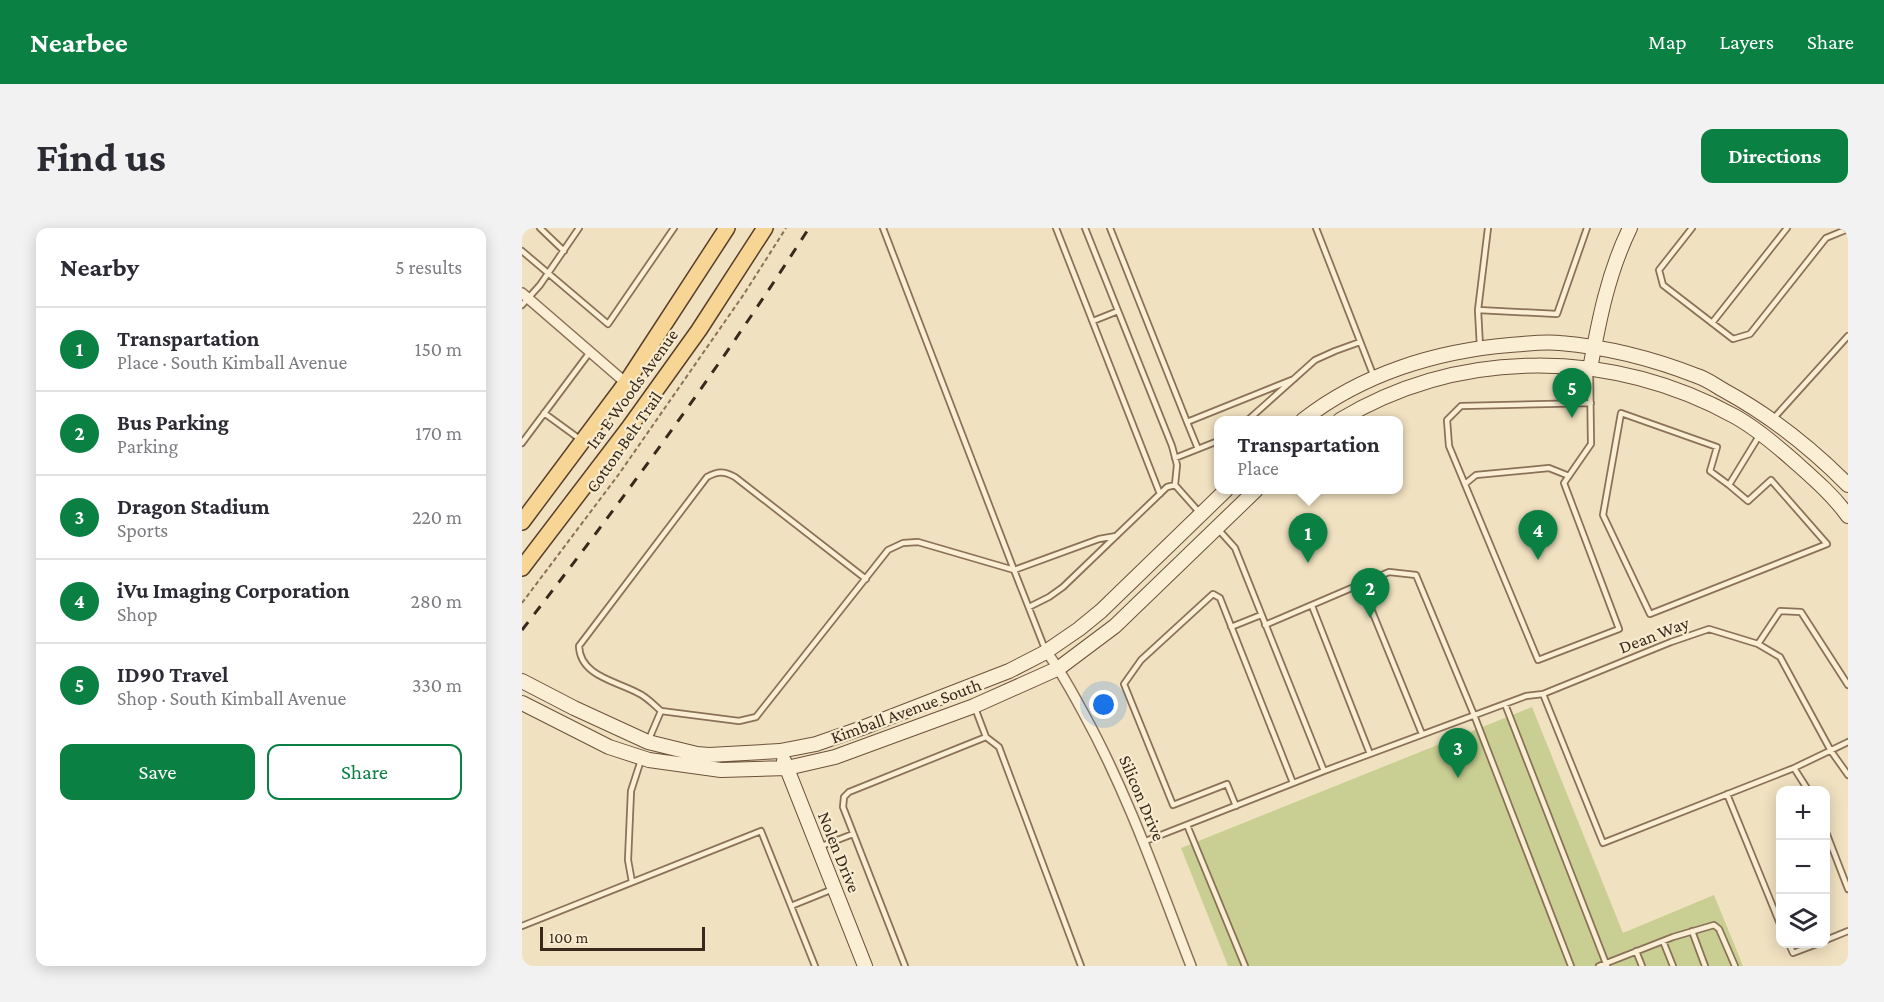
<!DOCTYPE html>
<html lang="en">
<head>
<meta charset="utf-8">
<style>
  :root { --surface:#fff; --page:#f2f2f3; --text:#2b2b33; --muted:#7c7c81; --line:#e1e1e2; --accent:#0b8043 }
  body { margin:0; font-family:"Crimson Pro",serif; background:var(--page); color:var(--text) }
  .controls { position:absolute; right:18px; bottom:18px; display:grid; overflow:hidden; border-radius:12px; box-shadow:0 3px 15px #0003 }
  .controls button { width:54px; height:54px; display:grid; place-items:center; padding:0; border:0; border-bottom:2px solid var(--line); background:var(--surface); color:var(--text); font:30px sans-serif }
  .scale { position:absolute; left:18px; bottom:15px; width:165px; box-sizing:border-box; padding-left:6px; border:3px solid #39291c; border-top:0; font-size:16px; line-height:21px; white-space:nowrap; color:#39291c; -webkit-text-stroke:4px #f7ebd0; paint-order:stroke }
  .you { position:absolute; left:582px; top:477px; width:21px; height:21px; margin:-15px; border:4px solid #fff; border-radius:50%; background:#1a73e8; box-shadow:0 0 0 9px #1a73e833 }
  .badge { display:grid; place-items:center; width:39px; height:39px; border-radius:50%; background:var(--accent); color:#fff; font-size:20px; font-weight:700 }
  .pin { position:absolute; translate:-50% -50px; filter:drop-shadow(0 2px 3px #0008) }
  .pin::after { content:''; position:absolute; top:32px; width:21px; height:18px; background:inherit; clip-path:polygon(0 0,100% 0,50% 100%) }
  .popup { position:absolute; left:692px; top:188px; width:189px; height:78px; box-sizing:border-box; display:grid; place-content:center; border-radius:12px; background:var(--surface); filter:drop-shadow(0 2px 4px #0005); font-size:20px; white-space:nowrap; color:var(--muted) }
  .popup b { font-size:22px; color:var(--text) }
  .popup::after { content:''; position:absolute; left:50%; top:100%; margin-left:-12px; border:12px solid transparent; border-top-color:var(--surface) }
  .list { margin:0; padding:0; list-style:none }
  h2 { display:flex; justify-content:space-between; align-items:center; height:78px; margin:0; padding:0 24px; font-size:26px }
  h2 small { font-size:20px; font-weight:400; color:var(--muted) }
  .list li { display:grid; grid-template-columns:39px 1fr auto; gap:18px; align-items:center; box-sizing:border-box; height:84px; padding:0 24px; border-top:2px solid var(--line) }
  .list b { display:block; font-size:22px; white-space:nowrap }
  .list p { margin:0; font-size:20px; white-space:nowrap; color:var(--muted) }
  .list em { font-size:20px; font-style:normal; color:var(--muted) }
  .actions { display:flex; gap:12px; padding:18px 24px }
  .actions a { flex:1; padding:14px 0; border:2px solid var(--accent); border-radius:12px; text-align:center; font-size:21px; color:var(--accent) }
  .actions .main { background:var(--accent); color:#fff }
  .icon { flex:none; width:33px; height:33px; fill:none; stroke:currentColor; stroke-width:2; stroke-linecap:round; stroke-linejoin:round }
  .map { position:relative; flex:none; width:1326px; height:738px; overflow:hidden; border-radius:12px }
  header { display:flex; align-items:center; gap:36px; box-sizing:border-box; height:84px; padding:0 30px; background:var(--accent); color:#fff }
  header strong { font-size:28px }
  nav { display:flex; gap:33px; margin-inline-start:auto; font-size:21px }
  .intro { display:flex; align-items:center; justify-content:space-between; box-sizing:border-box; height:144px; padding:0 36px }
  h1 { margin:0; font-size:42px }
  .button { padding:15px 27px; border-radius:12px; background:var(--accent); color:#fff; font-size:21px; font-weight:700 }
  main { display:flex; gap:36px; padding:0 36px }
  aside { flex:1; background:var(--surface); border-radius:12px; box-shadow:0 3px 15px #0003 }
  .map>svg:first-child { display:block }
</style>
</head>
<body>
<header>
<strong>Nearbee</strong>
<nav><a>Map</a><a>Layers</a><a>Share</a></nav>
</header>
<div class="intro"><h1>Find us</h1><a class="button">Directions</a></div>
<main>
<aside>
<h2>Nearby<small>5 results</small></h2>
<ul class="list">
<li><span class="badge">1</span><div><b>Transpartation</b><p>Place · South Kimball Avenue</p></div><em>150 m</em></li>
<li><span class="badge">2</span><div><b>Bus Parking</b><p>Parking</p></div><em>170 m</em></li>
<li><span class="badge">3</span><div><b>Dragon Stadium</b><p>Sports</p></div><em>220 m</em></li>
<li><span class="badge">4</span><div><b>iVu Imaging Corporation</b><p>Shop</p></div><em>280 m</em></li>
<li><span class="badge">5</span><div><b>ID90 Travel</b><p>Shop · South Kimball Avenue</p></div><em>330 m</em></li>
</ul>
<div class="actions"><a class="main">Save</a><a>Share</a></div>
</aside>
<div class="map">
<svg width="1326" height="738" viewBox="0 0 1326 738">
  <rect width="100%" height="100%" fill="#f0e1c0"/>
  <!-- green -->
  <path fill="#c9cf93" d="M 1010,479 L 1101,705 L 1192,667 L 1221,738 L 706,738 L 659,620 Z"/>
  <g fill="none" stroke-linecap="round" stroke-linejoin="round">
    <defs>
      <path id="lane" d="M 18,0 L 42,23
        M 361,0 L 492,342 L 577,311 L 594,308
        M 534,0 L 638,266
        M 563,0 L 650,218 L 655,237 L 653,257
        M 588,0 L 665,194
        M 794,0 L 852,149
        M 1170,0 L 1137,42 L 1141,57 L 1211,111 L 1228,106 L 1304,10 L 1326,1
        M 0,23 L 86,96 L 152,0
        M 0,77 L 18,57 L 57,0
        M 956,82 L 1035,86 L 1065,0
        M 571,93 L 596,83
        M 1190,95 L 1265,0
        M 958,119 L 956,82 L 966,0
        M 1068,144 L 1069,216 L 1042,255 L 1097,401 L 1016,432 L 927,218 L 925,192 L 939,178 L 1069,175
        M 22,185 L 59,212
        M 1251,191 L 1326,108
        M 726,192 L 793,132 L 813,123 L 838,114
        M 0,215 L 68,124
        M 676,221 L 665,194 L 772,151
        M 653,230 L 696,213
        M 943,256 L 954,247 L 1027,240 L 1047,248
        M 1207,257 L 1188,243 L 1195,219 L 1099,185 L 1081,287 L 1128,386 L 1305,316 L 1249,252 L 1226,273 L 1207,257 L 1237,208
        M 839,356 L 900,506
        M 790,378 L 848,526
        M 507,379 L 527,369 L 541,359 L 645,259 L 653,257 L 677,284
        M 743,397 L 867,344 L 894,347 L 952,487 L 1049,738
        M 709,399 L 739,387
        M 1236,416 L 1258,383 L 1279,384 L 1326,457
        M 983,476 L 1085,738
        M 453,480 L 464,509 L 477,519 L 559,738
        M 139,483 C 132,477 125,469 116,465 C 94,453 58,448 57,418 L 185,249 C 196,243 202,243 213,249 L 344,351
        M 127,511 L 139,483 L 217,493 L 234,489 L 366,322 L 381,315 L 396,314 L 492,342 L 523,421
        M 1272,540 L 1081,615 L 1021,466 L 1149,414 L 1187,401 L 1236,416 L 1258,429 L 1309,523 L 1326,547
        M 802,543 L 1004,468 L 1021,466
        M 1286,562 L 1272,540 L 1326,514
        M 1205,566 L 1258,696
        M 714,578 L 705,556 L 651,577 L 602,456 L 619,432 L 691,366 L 698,370 L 771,555
        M 665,597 L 723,738
        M 1304,604 L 1326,661
        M 621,614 L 802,543 L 713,320 L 696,301
        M 297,619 L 331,606
        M 110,654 L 106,632 L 109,563 L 119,532
        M 269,678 L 311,661
        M 0,698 L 239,603 L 293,738
        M 1170,703 L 1183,738
        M 1304,712 L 1326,703
        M 1141,713 L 1151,738
        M 1267,716 L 1271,725 L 1295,716
        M 1114,723 L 1120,738
        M 383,738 L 321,579 L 322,569 L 327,564 L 464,509
        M 1077,738 L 1151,709 L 1192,697 L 1197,701 L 1213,738"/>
      <path id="street" d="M 0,65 L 104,155
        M 524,423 C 539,443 550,464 562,486 C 606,566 636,653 669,738"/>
      <path id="secondary" d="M 1068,141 C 1077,92 1086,45 1108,0
        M 781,192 C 840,146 914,123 988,117 C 1005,116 1022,113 1038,115 C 1084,119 1132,131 1175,148 C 1185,151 1194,158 1203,163 C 1249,188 1289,220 1326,257
        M 818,192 C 940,119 1090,121 1214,189 C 1235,201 1254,217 1272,233 C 1291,250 1311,267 1326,288
        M 0,453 L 52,480 L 126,514 L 175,526 L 187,527 L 258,523 L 294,516 L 340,500 L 487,443 L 522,425 L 557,401 L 579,383 L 704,262
        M 0,475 L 87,519 L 127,532 L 199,542 L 265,540 L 313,529 L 452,478 L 537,440 L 593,398 L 734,262
        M 262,533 L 343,738"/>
      <path id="primary" d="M 0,294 L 104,155 L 205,0
        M 0,340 L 106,201 L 177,102 L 243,0"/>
    </defs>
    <!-- lane casing -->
    <use href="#lane" stroke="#8a7157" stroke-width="8"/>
    <!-- street casing -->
    <use href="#street" stroke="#8a7157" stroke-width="12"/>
    <!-- secondary casing -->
    <use href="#secondary" stroke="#6c523a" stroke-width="16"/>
    <!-- primary casing -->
    <use href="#primary" stroke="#573f2c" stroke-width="18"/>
    <!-- path -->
    <path stroke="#8a7157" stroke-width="2" stroke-dasharray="4.5 3" stroke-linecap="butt" d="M 0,375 L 97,246 L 222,66 L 264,0"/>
    <!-- lane -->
    <use href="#lane" stroke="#faeed4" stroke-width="4.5"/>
    <!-- street -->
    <use href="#street" stroke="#faeed4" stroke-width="9"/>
    <!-- secondary -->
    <use href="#secondary" stroke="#faeed4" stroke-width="14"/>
    <!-- primary -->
    <use href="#primary" stroke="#f6d595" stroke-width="15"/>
    <!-- rail -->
    <path stroke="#39291c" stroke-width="3" stroke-dasharray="10 10" stroke-linecap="butt" d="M 0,402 C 101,272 198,139 287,0"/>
  </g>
  <g text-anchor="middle" stroke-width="4.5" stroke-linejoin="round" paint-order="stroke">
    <!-- street labels -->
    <g font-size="18" fill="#39291c" stroke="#f7ebd0">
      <text transform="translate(110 161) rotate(-54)" y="6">Ira E Woods Avenue</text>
      <text transform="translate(102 214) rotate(-55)" y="6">Cotton Belt Trail</text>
      <text transform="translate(1132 407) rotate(-21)" y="6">Dean Way</text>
      <text transform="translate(384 483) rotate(-20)" y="6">Kimball Avenue South</text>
      <text transform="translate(620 570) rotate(67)" y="6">Silicon Drive</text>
      <text transform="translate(317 624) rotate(68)" y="6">Nolen Drive</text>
    </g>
  </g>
</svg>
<div class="controls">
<button>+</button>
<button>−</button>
<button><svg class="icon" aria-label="layers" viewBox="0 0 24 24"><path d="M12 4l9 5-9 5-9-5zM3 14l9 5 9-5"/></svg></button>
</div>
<div class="scale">100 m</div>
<div class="you"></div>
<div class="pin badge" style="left:786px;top:335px">1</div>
<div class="popup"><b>Transpartation</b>Place</div>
<div class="pin badge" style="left:848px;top:390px">2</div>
<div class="pin badge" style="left:936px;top:550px">3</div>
<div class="pin badge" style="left:1016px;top:332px">4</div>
<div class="pin badge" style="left:1050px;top:190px">5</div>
</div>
</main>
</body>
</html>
